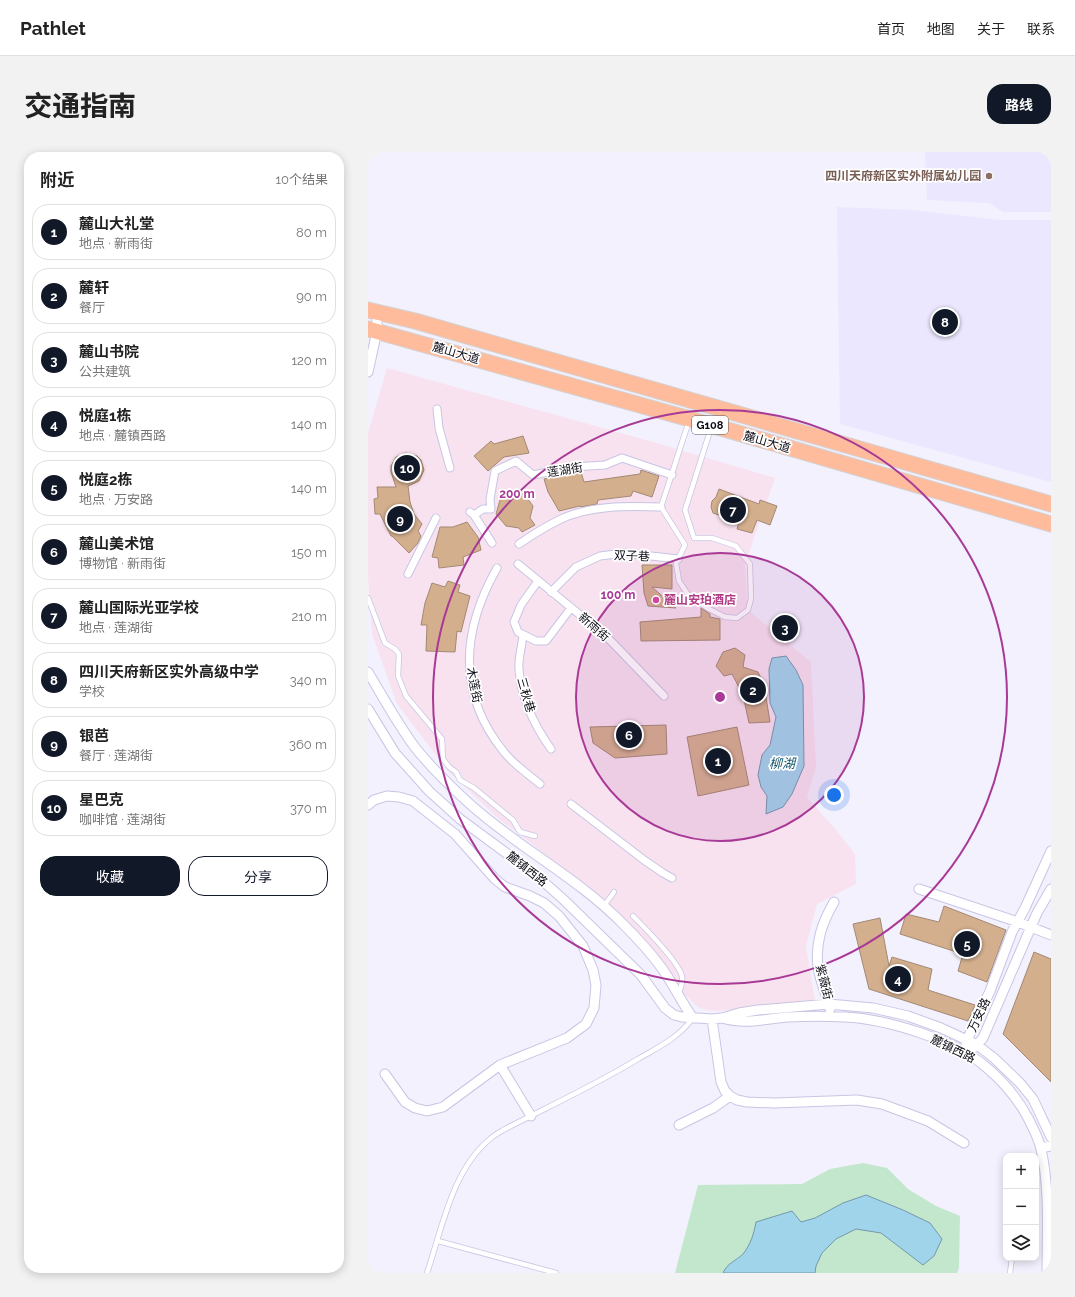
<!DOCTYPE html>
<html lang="zh">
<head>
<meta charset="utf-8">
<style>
  :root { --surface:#fff; --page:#f2f2f2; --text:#222; --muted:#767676; --line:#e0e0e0; --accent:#111827 }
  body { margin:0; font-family:Raleway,"Noto Sans SC",sans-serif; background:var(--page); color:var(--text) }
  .controls { position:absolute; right:12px; bottom:12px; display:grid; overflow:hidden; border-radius:8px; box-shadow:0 2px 10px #0003 }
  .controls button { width:36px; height:36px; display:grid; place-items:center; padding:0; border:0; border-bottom:1px solid var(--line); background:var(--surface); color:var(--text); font:20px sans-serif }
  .you { position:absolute; left:466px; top:643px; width:14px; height:14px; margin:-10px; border:3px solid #fff; border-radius:50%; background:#1a73e8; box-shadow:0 0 0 6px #1a73e833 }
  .badge { display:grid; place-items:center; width:26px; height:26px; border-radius:50%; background:var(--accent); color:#fff; font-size:13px; font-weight:700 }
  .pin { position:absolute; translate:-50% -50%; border:2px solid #fff; box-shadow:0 1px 4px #0006 }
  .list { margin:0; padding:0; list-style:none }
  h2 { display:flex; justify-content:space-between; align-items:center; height:52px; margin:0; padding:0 16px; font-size:17px }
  h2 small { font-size:13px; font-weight:400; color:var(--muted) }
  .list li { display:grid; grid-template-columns:26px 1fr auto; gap:12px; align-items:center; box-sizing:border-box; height:56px; margin:0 8px 8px; padding:0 8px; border:1px solid var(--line); border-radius:16px }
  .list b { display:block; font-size:15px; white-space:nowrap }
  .list p { margin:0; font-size:13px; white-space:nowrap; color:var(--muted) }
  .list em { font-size:13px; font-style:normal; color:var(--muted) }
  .actions { display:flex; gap:8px; padding:12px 16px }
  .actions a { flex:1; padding:9px 0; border:1px solid var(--accent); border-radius:16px; text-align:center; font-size:14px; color:var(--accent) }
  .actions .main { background:var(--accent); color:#fff }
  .icon { flex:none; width:22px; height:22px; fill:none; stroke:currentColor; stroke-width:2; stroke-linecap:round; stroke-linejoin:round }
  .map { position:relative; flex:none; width:683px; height:1121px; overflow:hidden; border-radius:16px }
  header { display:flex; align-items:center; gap:24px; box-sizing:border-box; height:56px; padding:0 20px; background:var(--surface); border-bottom:1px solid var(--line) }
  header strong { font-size:19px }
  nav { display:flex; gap:22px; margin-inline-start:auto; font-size:14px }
  .intro { display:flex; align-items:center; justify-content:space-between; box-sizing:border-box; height:96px; padding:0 24px }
  h1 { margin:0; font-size:28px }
  .button { padding:10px 18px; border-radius:16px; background:var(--accent); color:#fff; font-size:14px; font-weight:700 }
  main { display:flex; gap:24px; padding:0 24px }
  aside { flex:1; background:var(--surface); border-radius:16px; box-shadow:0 2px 10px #0003 }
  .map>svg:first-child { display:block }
</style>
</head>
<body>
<header>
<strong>Pathlet</strong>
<nav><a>首页</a><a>地图</a><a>关于</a><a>联系</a></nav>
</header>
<div class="intro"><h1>交通指南</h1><a class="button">路线</a></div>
<main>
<aside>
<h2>附近<small>10个结果</small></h2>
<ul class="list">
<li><span class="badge">1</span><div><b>麓山大礼堂</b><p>地点 · 新雨街</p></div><em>80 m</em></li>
<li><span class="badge">2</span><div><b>麓轩</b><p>餐厅</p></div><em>90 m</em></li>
<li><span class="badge">3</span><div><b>麓山书院</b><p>公共建筑</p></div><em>120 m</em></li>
<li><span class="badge">4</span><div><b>悦庭1栋</b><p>地点 · 麓镇西路</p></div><em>140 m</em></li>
<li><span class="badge">5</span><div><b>悦庭2栋</b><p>地点 · 万安路</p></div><em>140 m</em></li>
<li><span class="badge">6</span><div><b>麓山美术馆</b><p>博物馆 · 新雨街</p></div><em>150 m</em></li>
<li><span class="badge">7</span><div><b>麓山国际光亚学校</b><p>地点 · 莲湖街</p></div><em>210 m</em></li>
<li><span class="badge">8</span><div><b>四川天府新区实外高级中学</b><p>学校</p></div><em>340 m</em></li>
<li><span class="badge">9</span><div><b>银芭</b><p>餐厅 · 莲湖街</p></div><em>360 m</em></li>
<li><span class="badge">10</span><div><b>星巴克</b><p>咖啡馆 · 莲湖街</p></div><em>370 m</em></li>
</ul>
<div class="actions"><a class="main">收藏</a><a>分享</a></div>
</aside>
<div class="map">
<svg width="683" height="1121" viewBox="0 0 683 1121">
  <rect width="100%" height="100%" fill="#f3f1fe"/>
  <!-- commercial -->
  <path fill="#f8e2ef" d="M 19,216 L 278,288 L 407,326 L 377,412 L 380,458 L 443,510 L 448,615 L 439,645 L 469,679 L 487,702 L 488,732 L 449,752 L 438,794 L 447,849 L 351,859 L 339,858 L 330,855 L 315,841 L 296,812 L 257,767 L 224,738 L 131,667 L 81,620 L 29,552 L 4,482 L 0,424 L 0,281 Z"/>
  <!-- built -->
  <path fill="#eae7ff" d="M 557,0 L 683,0 L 683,60 L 635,60 L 621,51 L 559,48 Z
    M 469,55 L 545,58 L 632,68 L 683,68 L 683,330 L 472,272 Z"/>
  <!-- green -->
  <path fill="#c3e7cc" d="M 495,1011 L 519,1016 L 540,1037 L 568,1054 L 592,1064 L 591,1116 L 589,1121 L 307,1121 L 330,1033 L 434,1032 L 462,1017 Z"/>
  <!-- water -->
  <path fill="#a0d4eb" stroke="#7498ab" d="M 418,504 L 428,518 L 435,533 L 436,614 L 424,642 L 415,655 L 398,662 L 399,644 L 393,635 L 390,623 L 394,603 L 402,593 L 408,565 L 402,551 L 401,517 L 404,506 Z
    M 498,1043 L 535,1058 L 562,1071 L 574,1087 L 566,1104 L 555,1113 L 513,1081 L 488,1077 L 468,1087 L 454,1101 L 448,1114 L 447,1121 L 355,1121 C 359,1111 368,1109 375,1102 C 383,1092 386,1081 388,1070 L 424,1059 L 433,1070 L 447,1066 L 475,1051 Z"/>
  <!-- building -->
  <path fill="#d4af8e" stroke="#a28973" d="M 155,284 L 161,301 L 136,305 L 120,319 L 106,304 L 123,289 L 126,292 Z
    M 38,301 L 49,304 L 53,308 L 56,318 L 51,329 L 40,334 L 42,350 L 46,362 L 54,372 L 50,379 L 53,384 L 50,391 L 41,401 L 24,384 L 23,384 L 12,362 L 7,362 L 6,347 L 10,346 L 9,335 L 28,335 L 23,320 L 23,314 L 28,305 Z
    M 273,318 L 291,324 L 284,345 L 265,339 L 263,344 L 230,348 L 229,352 L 213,355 L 212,354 L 191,359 L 180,340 L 176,327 L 213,320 L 216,330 L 272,322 Z
    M 351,337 L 391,352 L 392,348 L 409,354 L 402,373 L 389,368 L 384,381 L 369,377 L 371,370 L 345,361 L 343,355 L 344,349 L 348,345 Z
    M 143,340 L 156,342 L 165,354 L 162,366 L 167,373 L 154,380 L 151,376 L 138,374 L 128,362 L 132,348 Z
    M 99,370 L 110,385 L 113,398 L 95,405 L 96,413 L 71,416 L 70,406 L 64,405 L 72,375 L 85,375 Z
    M 274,413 L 304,413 L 304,437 L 284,435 L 308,456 L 280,454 L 276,441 Z
    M 80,429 L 92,433 L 90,440 L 102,444 L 93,480 L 89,479 L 87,500 L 58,499 L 59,473 L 53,473 L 57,451 L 64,431 L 77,435 Z
    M 333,456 L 342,462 L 342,465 L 352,467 L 352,488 L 273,489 L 272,470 L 333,465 Z
    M 367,496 L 377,503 L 375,515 L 390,520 L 396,533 L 402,570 L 381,571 L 375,543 L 364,522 L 356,524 L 348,514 L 355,500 Z
    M 298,573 L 299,602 L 247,606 L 225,591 L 222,575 Z
    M 369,575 L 381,633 L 330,644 L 319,585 Z
    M 576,754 L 638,778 L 619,830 L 590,819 L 595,802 L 532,782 L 538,762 L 571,770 Z
    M 512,766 L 521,814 L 524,805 L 564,817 L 560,838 L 607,853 L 600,869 L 501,837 L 485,772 Z
    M 666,800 L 683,807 L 683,930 L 635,882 Z"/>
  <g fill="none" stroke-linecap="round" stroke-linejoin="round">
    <defs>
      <path id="service" d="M 321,269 L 293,355 L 317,393 L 308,411 L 311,429 L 321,444 L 341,457 L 357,465 L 369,466 L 380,458 L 383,447 L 382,412 L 368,394 L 344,386 L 326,386 L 317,358 L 343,276
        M 0,446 L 17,491 L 27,497 L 31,502 L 30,524 L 38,544 L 74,587 L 75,607 L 81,615 L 88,620 L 92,628 L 106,636 L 145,668 L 152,680 L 167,684
        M 236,754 L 246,740
        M 265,764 C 279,778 305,804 313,821 C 316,828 313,836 310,842
        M 70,1089 L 188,1121
        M 59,1121 C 74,1077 84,1018 122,987 C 126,983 132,980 137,977 C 182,954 227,933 270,907 C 291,895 310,886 325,866
        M 642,1121 L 644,1106"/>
      <path id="pedestrian" d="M 69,257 L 71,276 L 82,316
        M 102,360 L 106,363 L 124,391
        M 106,363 L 115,357 L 123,357 L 122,347 L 127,319 L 148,309 L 165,323 L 205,315 L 237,313 L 254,306 L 304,323
        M 151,392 C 164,383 177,375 191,368 C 221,353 260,354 293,355
        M 150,412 L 239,485 L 296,544
        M 129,416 C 94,478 88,541 136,600 C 145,612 160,622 172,632
        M 40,422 L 68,366
        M 170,429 L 153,453 L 146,470 L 150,480 L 168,489 L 178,489 L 203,456
        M 183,440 L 208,415 L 232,404 L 256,401 L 310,407
        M 155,483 C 154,494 150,507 151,517 C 153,547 166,573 183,597
        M 203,652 L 276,708 L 295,721 L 304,726"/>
      <path id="minor" d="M 0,220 L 9,179 L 9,161
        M 0,520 C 15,545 29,571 46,594 C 63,616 83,635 103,653 C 151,696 210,726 255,772 C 268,785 282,800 293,815 C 305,831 313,850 325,866
        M 0,557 L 27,601 L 61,639 L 92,667 L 168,723 L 196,748 L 273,823 L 297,856 L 306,863 L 314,865 L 344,867 L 354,866 L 371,861 L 390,858 L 461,852 L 505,856 L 540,864 L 573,876 L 599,888 L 609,893 L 626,906 L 652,931 L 665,947 L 683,985
        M 0,653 L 6,648 L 19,644 L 31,645 L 45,649 L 87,682 L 127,727 L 137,735 L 162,744 L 176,751 L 191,764 L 215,794 L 225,818 L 228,833 L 226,856 L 218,872 L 199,886 L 132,913 L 75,955 L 59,959 L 47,956 L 37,950 L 17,922
        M 551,737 L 650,770 L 683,783
        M 462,857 C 459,843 452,830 450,815 C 447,791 454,771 466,750
        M 354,866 C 377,873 396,867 420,865 C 439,864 458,864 477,865 C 519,867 587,888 618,915 C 636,930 650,947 660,966 C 665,976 671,987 673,997 C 682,1037 679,1080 679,1121
        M 344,867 L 353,930 L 357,939 L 362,944 L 369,948 L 379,950 L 406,951 L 489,948 L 514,952 L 560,969 L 596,991
        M 598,894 L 599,888 L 622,839 L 644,780 L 657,756 L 683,699
        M 604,897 L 609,893 L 615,886 L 669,761 L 683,737
        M 132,913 L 163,964
        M 311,973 L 345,956 L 362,944
        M 673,996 L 683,994"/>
      <path id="trunk" d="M 0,158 L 47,169 L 683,352
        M 0,177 L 322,267 L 683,372"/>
    </defs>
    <!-- service casing -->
    <use href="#service" stroke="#c8c5e4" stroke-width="6"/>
    <!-- pedestrian casing -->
    <use href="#pedestrian" stroke="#c8c5e4" stroke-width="9"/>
    <!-- minor casing -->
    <use href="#minor" stroke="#c8c5e4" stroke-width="11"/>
    <!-- trunk casing -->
    <use href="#trunk" stroke="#d3d3d5" stroke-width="17"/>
    <!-- service -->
    <use href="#service" stroke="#fff" stroke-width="4.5"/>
    <!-- pedestrian -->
    <use href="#pedestrian" stroke="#fff" stroke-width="7"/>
    <!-- minor -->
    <use href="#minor" stroke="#fff" stroke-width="9"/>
    <!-- trunk -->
    <use href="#trunk" stroke="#febc9c" stroke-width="15"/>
  </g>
  <!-- distance rings -->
  <circle cx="352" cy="545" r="144" fill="#a83996" fill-opacity=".12"/>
  <g fill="none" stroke="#a83996" stroke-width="2">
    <circle cx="352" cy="545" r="144"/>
    <circle cx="352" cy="545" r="287"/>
  </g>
  <!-- markers -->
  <circle fill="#8d6e63" stroke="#fff" stroke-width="1.5" cx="621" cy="24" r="4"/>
  <circle fill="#d1479c" stroke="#fff" stroke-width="1.5" cx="288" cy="448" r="4"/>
  <g text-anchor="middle" stroke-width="3.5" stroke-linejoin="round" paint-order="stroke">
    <!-- shield labels -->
    <rect fill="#fff" stroke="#56545b" stroke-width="1" x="324" y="264" width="36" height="18" rx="3"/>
    <g font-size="11" font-weight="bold" fill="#0d0b15">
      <text x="342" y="277">G108</text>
    </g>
    <!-- education labels -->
    <g font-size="12" font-weight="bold" fill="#785e54" stroke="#fff" text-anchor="end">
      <text x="613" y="28">四川天府新区实外附属幼儿园</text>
    </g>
    <!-- street labels -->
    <g font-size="12" fill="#0d0b15" stroke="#fff">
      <text transform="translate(88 201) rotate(16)" y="4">麓山大道</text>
      <text transform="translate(399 290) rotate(16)" y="4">麓山大道</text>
      <text transform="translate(197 318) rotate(-9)" y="4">莲湖街</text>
      <text transform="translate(264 404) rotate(2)" y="4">双子巷</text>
      <text transform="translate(226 475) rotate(41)" y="4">新雨街</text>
      <text transform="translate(106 533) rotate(79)" y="4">木莲街</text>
      <text transform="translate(158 543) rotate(74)" y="4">三秋巷</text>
      <text transform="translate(159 717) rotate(38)" y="4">麓镇西路</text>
      <text transform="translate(456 830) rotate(76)" y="4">紫薇街</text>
      <text transform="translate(611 863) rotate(-65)" y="4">万安路</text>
      <text transform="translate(585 897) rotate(26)" y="4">麓镇西路</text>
    </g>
    <!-- hotel labels -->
    <g font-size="12" font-weight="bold" fill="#b23c85" stroke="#fff" text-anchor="start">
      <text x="296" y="452">麓山安珀酒店</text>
    </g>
    <!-- water labels -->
    <g font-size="13" font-style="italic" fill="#14576e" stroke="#fff">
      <text x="414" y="616">柳湖</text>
    </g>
  </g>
  <circle cx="352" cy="545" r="6" fill="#a83996" stroke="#fff" stroke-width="2"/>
  <g font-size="12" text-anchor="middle" font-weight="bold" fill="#a83996" stroke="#fff" stroke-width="3.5" stroke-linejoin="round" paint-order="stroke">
    <text x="149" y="346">200 m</text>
    <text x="250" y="447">100 m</text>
  </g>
</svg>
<div class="controls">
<button>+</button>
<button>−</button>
<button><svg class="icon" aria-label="layers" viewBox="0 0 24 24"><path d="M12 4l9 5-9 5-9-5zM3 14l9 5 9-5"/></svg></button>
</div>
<div class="you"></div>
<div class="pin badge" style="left:350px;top:609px">1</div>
<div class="pin badge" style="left:385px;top:538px">2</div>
<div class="pin badge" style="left:417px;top:476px">3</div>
<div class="pin badge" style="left:530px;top:827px">4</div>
<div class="pin badge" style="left:599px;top:792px">5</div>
<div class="pin badge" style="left:261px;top:583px">6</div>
<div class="pin badge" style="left:365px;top:358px">7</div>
<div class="pin badge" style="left:577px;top:170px">8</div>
<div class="pin badge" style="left:32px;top:367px">9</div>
<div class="pin badge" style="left:39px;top:316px">10</div>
</div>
</main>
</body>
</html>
